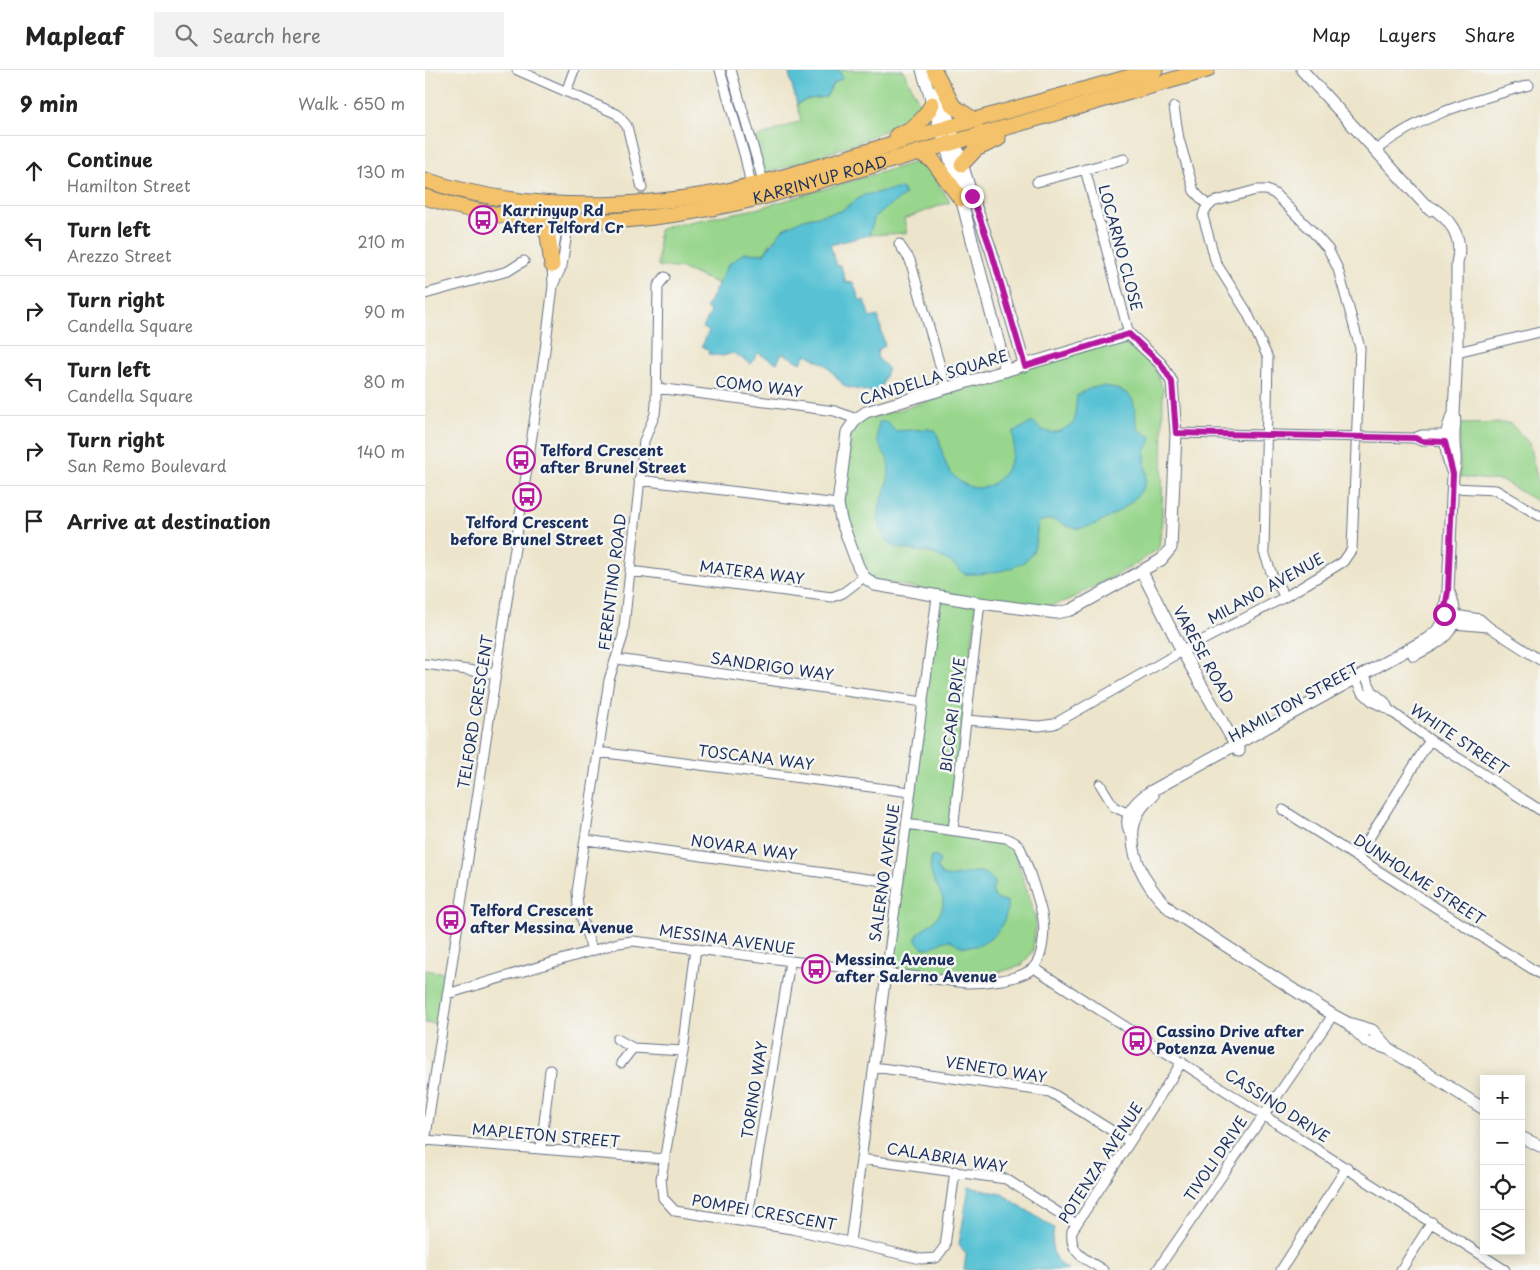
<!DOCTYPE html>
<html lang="en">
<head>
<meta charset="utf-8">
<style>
  :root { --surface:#fff; --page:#f2f2f2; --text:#222; --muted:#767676; --line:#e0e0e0 }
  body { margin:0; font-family:"Playpen Sans",sans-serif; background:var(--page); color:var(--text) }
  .controls { position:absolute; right:15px; bottom:15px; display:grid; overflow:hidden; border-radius:0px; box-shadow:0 2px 12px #0003 }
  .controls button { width:45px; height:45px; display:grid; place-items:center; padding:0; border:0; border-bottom:1px solid var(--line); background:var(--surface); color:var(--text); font:25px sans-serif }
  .stop { position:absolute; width:15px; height:15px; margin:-11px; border:4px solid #b5179e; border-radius:50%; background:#fff }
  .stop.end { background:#b5179e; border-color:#fff; box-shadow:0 1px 5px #0008 }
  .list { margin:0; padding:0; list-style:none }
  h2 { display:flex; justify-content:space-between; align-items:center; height:65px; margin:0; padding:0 20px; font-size:21px }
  h2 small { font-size:16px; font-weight:400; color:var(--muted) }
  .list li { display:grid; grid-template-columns:32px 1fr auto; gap:15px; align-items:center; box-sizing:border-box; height:70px; padding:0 20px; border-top:1px solid var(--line) }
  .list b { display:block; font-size:19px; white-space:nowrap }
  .list p { margin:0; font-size:16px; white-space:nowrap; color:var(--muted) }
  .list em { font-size:16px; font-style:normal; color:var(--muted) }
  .icon { flex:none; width:28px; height:28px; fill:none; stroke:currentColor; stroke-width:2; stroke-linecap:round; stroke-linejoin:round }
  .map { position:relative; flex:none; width:1115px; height:1200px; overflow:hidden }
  header { display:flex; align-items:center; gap:30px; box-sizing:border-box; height:70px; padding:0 25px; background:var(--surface); border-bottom:1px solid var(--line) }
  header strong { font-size:24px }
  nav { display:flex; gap:28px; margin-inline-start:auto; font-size:18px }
  .search { width:350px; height:45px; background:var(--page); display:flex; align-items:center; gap:12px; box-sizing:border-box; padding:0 18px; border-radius:0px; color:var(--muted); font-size:19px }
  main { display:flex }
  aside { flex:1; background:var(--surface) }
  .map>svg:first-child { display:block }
</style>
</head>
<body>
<header>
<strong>Mapleaf</strong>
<div class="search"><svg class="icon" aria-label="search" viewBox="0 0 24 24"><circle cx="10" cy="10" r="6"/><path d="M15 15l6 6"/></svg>Search here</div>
<nav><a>Map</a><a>Layers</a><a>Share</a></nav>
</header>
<main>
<aside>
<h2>9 min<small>Walk · 650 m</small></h2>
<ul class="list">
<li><svg class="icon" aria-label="ahead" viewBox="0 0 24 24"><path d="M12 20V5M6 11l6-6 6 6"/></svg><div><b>Continue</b><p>Hamilton Street</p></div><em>130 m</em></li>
<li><svg class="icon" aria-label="left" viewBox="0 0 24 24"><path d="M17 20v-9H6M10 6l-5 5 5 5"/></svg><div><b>Turn left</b><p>Arezzo Street</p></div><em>210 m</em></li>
<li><svg class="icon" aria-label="right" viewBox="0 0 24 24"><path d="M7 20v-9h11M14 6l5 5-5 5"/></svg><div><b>Turn right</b><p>Candella Square</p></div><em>90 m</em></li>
<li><svg class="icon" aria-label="left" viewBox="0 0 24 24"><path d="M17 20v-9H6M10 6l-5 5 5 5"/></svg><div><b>Turn left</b><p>Candella Square</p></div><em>80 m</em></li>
<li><svg class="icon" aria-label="right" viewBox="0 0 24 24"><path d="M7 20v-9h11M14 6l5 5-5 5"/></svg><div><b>Turn right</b><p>San Remo Boulevard</p></div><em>140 m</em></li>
<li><svg class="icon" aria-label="arrive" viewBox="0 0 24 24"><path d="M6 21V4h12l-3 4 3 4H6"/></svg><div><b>Arrive at destination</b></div></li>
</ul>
</aside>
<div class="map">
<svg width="1115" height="1200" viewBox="0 0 1115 1200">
  <rect width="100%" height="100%" fill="#f6f6f2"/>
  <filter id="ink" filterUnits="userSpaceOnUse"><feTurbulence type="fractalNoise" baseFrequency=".02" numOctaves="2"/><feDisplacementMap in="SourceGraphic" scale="10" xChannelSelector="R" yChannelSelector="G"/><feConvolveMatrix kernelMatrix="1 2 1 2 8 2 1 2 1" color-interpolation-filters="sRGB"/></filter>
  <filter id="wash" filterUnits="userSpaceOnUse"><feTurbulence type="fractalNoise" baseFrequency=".0096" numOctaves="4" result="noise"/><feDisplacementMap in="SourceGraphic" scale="20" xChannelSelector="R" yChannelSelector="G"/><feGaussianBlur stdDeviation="1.12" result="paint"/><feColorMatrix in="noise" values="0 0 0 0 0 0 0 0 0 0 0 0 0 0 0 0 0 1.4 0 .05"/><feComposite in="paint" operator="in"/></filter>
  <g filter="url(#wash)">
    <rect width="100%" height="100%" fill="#ede5cb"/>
    <!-- green -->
    <path fill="#97d68c" stroke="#598275" d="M 414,0 L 478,0 L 495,34 C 474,65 376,92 338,104 L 328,69 L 376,51 L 372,34 L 383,29 L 401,27 L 407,15 L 417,8 Z
      M 491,92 L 505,99 L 525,132 L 479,149 L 482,163 L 444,165 L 450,146 L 439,125 L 416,141 L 379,149 L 347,171 L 339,184 L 319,183 L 303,195 L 294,214 L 258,199 L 233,196 L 234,160 L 243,156 L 331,139 Z
      M 690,272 L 708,278 L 729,297 L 738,319 L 737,449 L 734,478 L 713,493 L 644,530 L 624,536 L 538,527 L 453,511 L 444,506 L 422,456 L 417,438 L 426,364 L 432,352 L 514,328 L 569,307 Z
      M 1085,353 L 1104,373 L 1115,421 L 1115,433 L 1078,411 L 1035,407 L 1035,354 Z
      M 513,529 L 552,535 L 524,757 L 481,751 Z
      M 482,757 L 564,768 L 588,776 L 611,850 L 608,881 L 596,896 L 546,910 L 462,900 Z
      M 0,900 L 21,903 L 13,954 L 0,953 Z"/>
    <!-- water -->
    <path fill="#58c2d4" stroke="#3a7899" d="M 363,0 L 414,0 L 418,8 L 407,15 L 401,27 L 383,29 L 372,34 Z
      M 477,118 L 480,125 L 450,146 L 444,165 L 405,175 L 412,196 L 416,196 L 421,213 L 428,212 L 435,231 L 439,230 L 445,248 L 453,246 L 460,276 L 453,280 L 452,287 L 463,298 L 456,318 L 457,328 L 448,331 L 446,322 L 420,317 L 401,295 L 381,284 L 376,293 L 357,283 L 352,293 L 333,283 L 326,294 L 308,283 L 298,286 L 283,284 L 284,281 L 277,276 L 284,261 L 278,258 L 286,242 L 281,238 L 303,195 L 319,183 L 339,184 L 358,159 L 379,149 L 416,141 L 439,125 Z
      M 680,316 C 716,324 706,330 713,359 L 726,367 C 726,374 721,376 720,384 C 719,396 725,406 718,418 C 709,434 669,461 650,458 C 635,456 634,445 614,452 C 611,461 612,470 609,479 C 602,501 559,505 539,504 C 530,495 520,487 507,484 C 481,476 458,486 454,449 C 452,431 464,418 464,401 C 464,376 447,383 454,352 L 462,352 L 470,361 L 504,359 L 511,361 C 517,375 517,392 527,404 C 558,439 595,401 588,362 L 608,352 C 623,367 632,364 649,353 L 652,325 L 666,318 Z
      M 511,786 L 515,791 L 512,798 L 517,805 C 534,812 552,790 570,812 L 567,821 C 569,829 574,832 582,831 C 585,855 561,882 536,876 C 532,875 529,872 526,870 C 511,870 499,890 491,868 C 497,857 507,855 513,846 C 530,823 498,814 507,787 Z
      M 544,1117 L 577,1124 L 629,1158 C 626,1176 625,1189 643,1200 L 539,1200 L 541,1184 L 534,1174 Z"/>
  </g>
  <g filter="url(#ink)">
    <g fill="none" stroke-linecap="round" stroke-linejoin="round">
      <defs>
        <path id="minor" d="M 92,0 L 192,44 L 202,56 L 217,118
          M 295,0 L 320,87 L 326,115
          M 306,0 L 338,111
          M 141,22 L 149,0
          M 749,37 L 754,69 L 769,121 L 783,136
          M 952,79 C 999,43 1048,31 1104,15
          M 660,99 L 704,264
          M 612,112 L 699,89
          M 474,174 L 485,190 L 521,317
          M 129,213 L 137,196 L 146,136
          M 0,224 L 83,201 L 99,191
          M 1032,282 L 1115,262
          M 232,318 L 410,341 L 431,349
          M 751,363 L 989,368 L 996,371 L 1026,372
          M 989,368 L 997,365 L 1026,365
          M 214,410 L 413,434
          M 1028,418 L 1071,420 L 1115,446
          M 205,501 L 407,527 L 418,523 L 439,507
          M 1024,544 L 1055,549 L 1064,557 L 1115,590
          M 1023,551 L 1028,554 L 1063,557
          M 192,589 L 498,632
          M 0,594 L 71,604
          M 939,604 L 948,622 L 960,632 L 963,638
          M 930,609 L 936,621 L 948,632 L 963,639 L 1005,670 L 1115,740
          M 541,650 L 614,656 L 629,654 L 757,581 L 860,527 L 865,524 L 918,492 L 927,479 L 935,278 L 913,199 L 903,179 L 887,161 L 850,124 L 842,120 L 831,120 L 788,132 L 780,140 L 778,146 L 791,193 L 822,242 L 843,288 L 839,482 L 847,505 L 860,527
          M 173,682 L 485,722
          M 675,714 L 689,737 L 709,746
          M 858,740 L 1115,904
          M 528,760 L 555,533
          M 161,770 L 473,813
          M 933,786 L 1005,670
          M 271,878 L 258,981 L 236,1109 L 238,1128 L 250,1141 L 367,1159 L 496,1189 L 511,1188 L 520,1176 L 530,1101
          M 167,880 L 153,837 L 152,822 L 184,610 L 198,566 L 219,371 L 230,344 L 231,334 L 233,216 L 240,207
          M 609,898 L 1080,1200
          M 22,924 L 193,873 L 208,871 L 541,913 C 558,913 596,910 608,898 C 618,888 620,863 618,850 C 617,839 599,783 594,776 C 591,772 586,770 581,768 L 481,754
          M 192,969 L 208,978 L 258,981
          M 196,993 L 208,978
          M 449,997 L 625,1022 L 705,1072
          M 0,1070 L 240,1089
          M 0,1072 L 120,280 L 128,216 L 127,195 L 135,135
          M 116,1079 L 125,1000
          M 436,1089 L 581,1109 L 651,1154
          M 322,1152 L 365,892
          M 425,1172 L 512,527
          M 678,1200 C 661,1189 644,1184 647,1161 L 757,992
          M 732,1200 L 908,945
          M 856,1200 L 922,1097
          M 976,1200 L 1007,1152"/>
        <path id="tertiary" d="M 497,0 L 533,116 L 581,301
          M 877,0 L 1005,140
          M 514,18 L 547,126 L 566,180 L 600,296
          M 704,264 L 736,294 L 747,312 L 751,363 L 746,478 L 736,490 L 646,540 L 631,543 L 555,533 L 450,515 L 439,507 L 433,496 L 416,450 L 413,434 L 422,362 L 431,349 L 441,342 Z
          M 1028,404 C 1020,384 1017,363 1029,344
          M 717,502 L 757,581 L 814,681
          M 989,585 C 1017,571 1040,559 1024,522
          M 728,726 C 687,757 716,815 747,841 L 908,945 L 923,953 L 947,960 L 964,979
          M 707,765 C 696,747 708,734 723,723 L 1002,569 L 1012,561 L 1017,553 L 1023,521 L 1028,404 C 1033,390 1028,379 1029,364 C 1029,357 1031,352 1029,344 L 1032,282 L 1032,193 C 1039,167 1025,147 1002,135
          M 923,953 L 941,971 L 964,979 L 1059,1039
          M 1096,1067 L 1115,1076"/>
        <g id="trunk">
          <path d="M 509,0 L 528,36 L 551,51"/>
          <path d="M 472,65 C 488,60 500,49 507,34"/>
          <path d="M 494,82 L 508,91 L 536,129"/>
          <path d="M 537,94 L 551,79 L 573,69"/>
          <path d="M 0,110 C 98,142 202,140 302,121 C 363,108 424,87 483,69 C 565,45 648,23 730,0"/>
          <path id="s1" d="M 0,127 C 113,164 223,155 337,127 L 782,0"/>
          <path d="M 114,149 L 123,165 L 127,195"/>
        </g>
      </defs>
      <!-- minor casing -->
      <use href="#minor" stroke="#646f84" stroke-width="11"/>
      <!-- tertiary casing -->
      <use href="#tertiary" stroke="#646f84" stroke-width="13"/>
      <!-- trunk casing -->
      <use href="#trunk" stroke="#646f84" stroke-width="17"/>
      <!-- minor -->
      <use href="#minor" stroke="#fff" stroke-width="9"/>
      <!-- tertiary -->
      <use href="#tertiary" stroke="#fff" stroke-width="11"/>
      <!-- trunk -->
      <use href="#trunk" stroke="#f3c26a" stroke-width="15"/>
    </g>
  </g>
  <g fill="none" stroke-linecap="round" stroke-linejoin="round" filter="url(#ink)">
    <!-- route -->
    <path stroke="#b5179e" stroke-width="6" d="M 547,126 L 566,180 L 600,296 L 704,264 L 736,294 L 747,312 L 751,363 L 990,368 L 996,371 L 1020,372 L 1028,404 L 1023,521 L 1019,544"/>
  </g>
  <!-- icons -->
  <defs>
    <symbol id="bus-ring" viewBox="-11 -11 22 22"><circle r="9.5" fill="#f6f6f2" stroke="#b5179e" stroke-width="1.5"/><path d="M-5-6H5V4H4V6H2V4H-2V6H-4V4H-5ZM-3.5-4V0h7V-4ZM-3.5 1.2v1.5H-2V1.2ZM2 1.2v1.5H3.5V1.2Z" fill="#b5179e"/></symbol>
  </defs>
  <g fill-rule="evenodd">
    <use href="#bus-ring" x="42" y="134" width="32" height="32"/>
    <use href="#bus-ring" x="80" y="374" width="32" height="32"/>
    <use href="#bus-ring" x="86" y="411" width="32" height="32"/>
    <use href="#bus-ring" x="10" y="834" width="32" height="32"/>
    <use href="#bus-ring" x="375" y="883" width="32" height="32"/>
    <use href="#bus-ring" x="696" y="955" width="32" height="32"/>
  </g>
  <g text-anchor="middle" stroke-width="5" stroke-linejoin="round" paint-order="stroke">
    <!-- street labels -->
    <g font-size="15" fill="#1b2f5e" stroke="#f6f6f2">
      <text dy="5" stroke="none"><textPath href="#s1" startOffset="402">KARRINYUP ROAD</textPath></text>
      <text transform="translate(695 178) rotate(75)" y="5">LOCARNO CLOSE</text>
      <text transform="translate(509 308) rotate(-17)" y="5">CANDELLA SQUARE</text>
      <text transform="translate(334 317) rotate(7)" y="5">COMO WAY</text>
      <text transform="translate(327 503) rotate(7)" y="5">MATERA WAY</text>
      <text transform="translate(188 512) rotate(-83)" y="5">FERENTINO ROAD</text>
      <text transform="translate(841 519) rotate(-29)" y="5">MILANO AVENUE</text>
      <text transform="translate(778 585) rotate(61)" y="5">VARESE ROAD</text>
      <text transform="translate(347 597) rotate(8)" y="5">SANDRIGO WAY</text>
      <text transform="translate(869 633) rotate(-29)" y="5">HAMILTON STREET</text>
      <text transform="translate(51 642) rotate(-81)" y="5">TELFORD CRESCENT</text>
      <text transform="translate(528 645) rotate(-83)" y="5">BICCARI DRIVE</text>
      <text transform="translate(1034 670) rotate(34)" y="5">WHITE STREET</text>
      <text transform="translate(331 688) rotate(7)" y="5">TOSCANA WAY</text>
      <text transform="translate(319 778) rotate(8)" y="5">NOVARA WAY</text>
      <text transform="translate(460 803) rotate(-82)" y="5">SALERNO AVENUE</text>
      <text transform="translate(994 810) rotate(33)" y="5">DUNHOLME STREET</text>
      <text transform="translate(302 870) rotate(8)" y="5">MESSINA AVENUE</text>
      <text transform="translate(571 1000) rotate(9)" y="5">VENETO WAY</text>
      <text transform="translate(330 1020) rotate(-81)" y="5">TORINO WAY</text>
      <text transform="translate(852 1036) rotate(33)" y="5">CASSINO DRIVE</text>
      <text transform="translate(121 1066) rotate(5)" y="5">MAPLETON STREET</text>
      <text transform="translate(522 1088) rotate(9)" y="5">CALABRIA WAY</text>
      <text transform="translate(791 1089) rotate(-56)" y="5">TIVOLI DRIVE</text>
      <text transform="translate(676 1093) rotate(-57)" y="5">POTENZA AVENUE</text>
      <text transform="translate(339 1143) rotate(10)" y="5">POMPEI CRESCENT</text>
    </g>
    <!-- poi labels -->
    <g font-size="15" font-weight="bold" fill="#1b2f5e" stroke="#f6f6f2" text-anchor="start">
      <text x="77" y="146">Karrinyup Rd<tspan x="77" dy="17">After Telford Cr</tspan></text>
      <text x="115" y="386">Telford Crescent<tspan x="115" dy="17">after Brunel Street</tspan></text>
      <text x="102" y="458" text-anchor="middle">Telford Crescent<tspan x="102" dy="17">before Brunel Street</tspan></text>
      <text x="45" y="846">Telford Crescent<tspan x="45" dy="17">after Messina Avenue</tspan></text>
      <text x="410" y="895">Messina Avenue<tspan x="410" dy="17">after Salerno Avenue</tspan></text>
      <text x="731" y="967">Cassino Drive after<tspan x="731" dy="17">Potenza Avenue</tspan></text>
    </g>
  </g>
</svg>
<div class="controls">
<button>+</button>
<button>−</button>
<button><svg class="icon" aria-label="locate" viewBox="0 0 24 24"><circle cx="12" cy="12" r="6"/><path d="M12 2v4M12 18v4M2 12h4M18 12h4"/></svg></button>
<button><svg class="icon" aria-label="layers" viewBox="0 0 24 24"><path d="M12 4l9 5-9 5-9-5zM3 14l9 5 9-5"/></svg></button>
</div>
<div class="stop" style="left:1019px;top:544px"></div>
<div class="stop end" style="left:547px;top:126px"></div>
</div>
</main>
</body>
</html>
